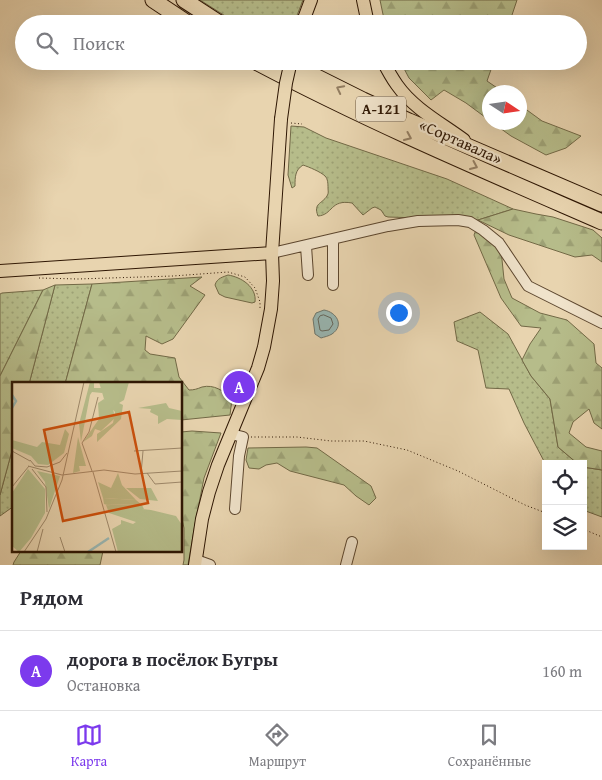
<!DOCTYPE html>
<html lang="ru">
<head>
<meta charset="utf-8">
<style>
  :root { --surface:#fff; --page:#f2f2f3; --text:#2b2b33; --muted:#7c7c81; --line:#e1e1e2; --accent:#7c3aed }
  body { margin:0; font-family:"Gentium Book Plus",serif; background:var(--page); color:var(--text) }
  .controls { position:absolute; right:15px; bottom:15px; display:grid; overflow:hidden; border-radius:0px; box-shadow:0 5px 20px #0002 }
  .controls button { width:45px; height:45px; display:grid; place-items:center; padding:0; border:0; border-bottom:1px solid var(--line); background:var(--surface); color:var(--text); font:25px sans-serif }
  .compass { position:absolute; left:482px; top:85px; width:45px; height:45px; border-radius:50%; background:var(--surface); box-shadow:0 5px 20px #0002; rotate:102deg }
  .you { position:absolute; left:398px; top:312px; width:18px; height:18px; margin:-12px; border:4px solid #fff; border-radius:50%; background:#1a73e8; box-shadow:0 0 0 8px #1a73e833 }
  .badge { display:grid; place-items:center; width:32px; height:32px; border-radius:50%; background:var(--accent); color:#fff; font-size:16px; font-weight:700 }
  .pin { position:absolute; translate:-50% -50%; border:2px solid #fff; box-shadow:0 1px 5px #0006 }
  .list { margin:0; padding:0; list-style:none }
  h2 { display:flex; justify-content:space-between; align-items:center; height:65px; margin:0; padding:0 20px; font-size:21px }
  h2 small { font-size:16px; font-weight:400; color:var(--muted) }
  .list li { display:grid; grid-template-columns:32px 1fr auto; gap:15px; align-items:center; box-sizing:border-box; height:80px; padding:0 20px; border-top:1px solid var(--line) }
  .list b { display:block; font-size:19px; white-space:nowrap }
  .list p { margin:0; font-size:16px; white-space:nowrap; color:var(--muted) }
  .list em { font-size:16px; font-style:normal; color:var(--muted) }
  .icon { flex:none; width:28px; height:28px; fill:none; stroke:currentColor; stroke-width:2; stroke-linecap:round; stroke-linejoin:round }
  .map { position:relative; flex:none; width:602px; height:565px; overflow:hidden }
  .search { position:absolute; background:var(--surface); box-shadow:0 5px 20px #0002; left:15px; right:15px; top:15px; height:55px; display:flex; align-items:center; gap:12px; box-sizing:border-box; padding:0 18px; border-radius:28px; color:var(--muted); font-size:19px }
  .sheet { height:145px; background:var(--surface) }
  nav { display:flex; justify-content:space-around; align-items:center; box-sizing:border-box; height:70px; border-top:1px solid var(--line); background:var(--surface); font-size:14px; color:var(--muted) }
  nav a { display:grid; justify-items:center; gap:2px }
  nav .on { color:var(--accent) }
  .map>svg:first-child { display:block }
</style>
</head>
<body>
<div class="map">
<svg width="602" height="565" viewBox="0 0 602 565">
  <defs>
    <pattern id="grass-dots" width="8" height="8" patternUnits="userSpaceOnUse" patternTransform="scale(1.25)"><rect width="8" height="8" fill="#b6bc8a"/><path d="M2 2h.1M6 6h.1" fill="none" stroke="#9da175" stroke-width="1.8" stroke-linecap="round"/></pattern>
    <pattern id="forest-firs" width="22" height="20" patternUnits="userSpaceOnUse" patternTransform="scale(1.25)"><rect width="22" height="20" fill="#b6bc8a"/><path d="M5 1l3.5 6h-7zM16 11l3.5 6h-7z" fill="#9da175"/></pattern>
  </defs>
  <rect width="100%" height="100%" fill="#e8d4af"/>
  <filter id="stains"><feTurbulence type="fractalNoise" baseFrequency=".004" numOctaves="4"/><feColorMatrix values="0 0 0 0 .2 0 0 0 0 .09 0 0 0 0 .02 0 0 0 .5 -.17"/></filter>
  <radialGradient id="worn" r=".72"><stop offset=".6" stop-color="#630" stop-opacity="0"/><stop offset="1" stop-color="#630" stop-opacity=".3"/></radialGradient>
  <!-- grass -->
  <path fill="url(#grass-dots)" stroke="#726946" d="M 200,0 L 303,0 L 296,18 L 282,18 L 281,24 L 238,24 Z
    M 291,126 L 304,127 L 326,138 L 447,179 L 513,209 L 478,220 L 388,217 L 385,216 L 381,210 L 375,207 L 372,208 L 363,215 L 352,203 C 330,199 333,215 318,216 C 313,203 322,204 327,196 C 329,193 328,191 328,188 C 328,184 328,179 325,176 C 321,172 309,167 303,165 C 295,170 295,177 295,186 L 292,188 L 288,175 Z
    M 92,284 L 65,384 L 29,384 L 55,285 Z
    M 43,290 L 0,376 L 0,294 L 2,293 Z
    M 480,312 L 508,334 L 531,376 L 550,399 L 558,447 L 578,464 L 546,464 L 546,465 L 524,423 L 509,389 L 486,388 L 478,350 L 457,341 L 454,322 Z
    M 14,443 L 14,506 L 0,516 L 0,495 Z
    M 583,467 L 602,470 L 602,517 L 583,510 Z"/>
  <!-- forest -->
  <path fill="url(#forest-firs)" stroke="#726946" d="M 380,0 L 517,0 L 509,24 L 385,24 Z
    M 400,61 L 494,61 L 487,81 L 503,92 L 490,92 L 489,120 L 466,103 L 444,90 L 431,100 L 409,78 Z
    M 520,105 L 542,121 L 581,136 L 566,148 L 546,155 L 511,136 L 493,123 L 520,122 Z
    M 513,209 L 536,214 L 553,217 L 593,230 L 602,238 L 602,262 L 592,255 L 575,257 L 509,235 L 478,220 Z
    M 477,227 L 501,250 L 504,279 L 512,298 L 540,313 L 567,320 L 594,344 L 596,363 L 602,368 L 602,429 L 594,423 L 589,409 L 573,422 L 569,433 L 586,447 L 602,451 L 602,470 L 583,467 L 583,464 L 578,464 L 558,447 L 550,399 L 531,376 L 522,360 L 530,344 L 541,328 L 521,326 L 501,298 L 474,235 Z
    M 228,275 C 241,277 257,287 255,302 L 252,303 L 225,297 L 219,294 L 215,285 C 217,278 223,277 228,275 Z
    M 202,277 L 190,286 L 205,295 L 173,339 L 162,344 L 146,336 L 145,350 L 150,354 L 175,358 L 179,377 L 189,390 C 194,390 197,389 202,387 C 214,384 224,391 232,399 L 230,415 L 181,420 L 181,384 L 65,384 L 92,284 Z
    M 55,285 L 29,384 L 14,384 L 14,443 L 0,495 L 0,376 L 43,290 Z
    M 192,431 L 221,433 L 204,478 L 195,524 L 188,565 L 183,565 L 184,560 L 184,528 L 181,514 L 181,432 Z
    M 306,447 L 317,448 L 371,486 L 376,498 L 369,505 L 356,496 L 344,485 L 290,471 L 277,463 L 266,465 L 259,469 L 249,468 L 246,460 L 248,448 Z
    M 21,551 L 103,551 L 100,565 L 13,565 L 14,562 Z"/>
  <!-- water -->
  <path fill="#99b7b3" stroke="#6e776d" d="M 324,310 C 336,312 345,325 332,334 C 329,336 324,337 321,338 L 315,334 L 313,319 L 316,313 Z"/>
  <g fill="none" stroke-linecap="round" stroke-linejoin="round">
    <!-- shore -->
    <path stroke="#64665b" stroke-width="1" d="M 324,315 L 331,318 L 333,324 L 329,330 L 322,331 L 320,330 L 318,319 L 320,316 Z"/>
    <defs>
      <path id="minor" d="M 306,246 L 308,275
        M 272,253 L 388,226 L 418,221 L 458,220 L 470,222 L 483,230 L 499,243 L 528,286 L 602,323
        M 333,285 L 333,239
        M 231,434 L 243,437 L 239,456 L 235,509
        M 196,560 L 210,565
        M 346,565 L 352,542"/>
      <path id="major" d="M 363,0 L 368,24
        M 302,24 L 311,0
        M 383,61 C 387,69 392,78 397,85 C 414,109 441,123 464,140
        M 0,271 L 272,253
        M 195,565 L 202,519 L 209,492 L 218,465 L 258,368 L 264,347 L 271,309 L 273,281 L 272,253 L 281,119"/>
      <path id="highway" d="M 153,0 L 189,24
        M 184,0 L 221,24
        M 254,61 C 367,121 485,171 602,222
        M 285,61 L 363,100 L 409,121 L 602,204"/>
    </defs>
    <!-- minor casing -->
    <use href="#minor" stroke="#5c462e" stroke-width="12"/>
    <!-- major casing -->
    <use href="#major" stroke="#2e1603" stroke-width="14"/>
    <!-- highway casing -->
    <use href="#highway" stroke="#2e1603" stroke-width="17"/>
    <!-- path -->
    <path stroke="#2e1603" stroke-width="1" stroke-dasharray="1 2.5" stroke-linecap="butt" d="M 282,18 L 293,18
      M 291,123 L 302,124
      M 39,278 L 78,279 L 173,276 L 228,272 L 245,277 L 255,288 L 260,302 L 260,308
      M 251,437 L 297,437 L 331,441 L 364,441 L 407,450 L 458,471 L 525,505 L 546,513
      M 583,529 L 602,537"/>
    <!-- minor -->
    <use href="#minor" stroke="#f0e3cb" stroke-width="10"/>
    <!-- major -->
    <use href="#major" stroke="#e8d4af" stroke-width="12"/>
    <!-- highway -->
    <use href="#highway" stroke="#e8d4af" stroke-width="15"/>
    <defs>
      <path id="major-bridge" d="M 281,119 L 286,83 L 291,61"/>
    </defs>
    <!-- major-bridge casing -->
    <use href="#major-bridge" stroke="#2e1603" stroke-width="14" stroke-linecap="butt"/>
    <!-- major-bridge -->
    <use href="#major-bridge" stroke="#e8d4af" stroke-width="12"/>
  </g>
  <!-- one-way arrows -->
  <defs><path id="oneway-chevron" d="M-2-3.5L2.5 0L-2 3.5" fill="none" stroke-width="1.6" stroke-linecap="round" stroke-linejoin="round" transform="scale(1.25)"/></defs>
  <g stroke="#947e62">
    <use href="#oneway-chevron" transform="translate(340 89) rotate(-153)"/>
    <use href="#oneway-chevron" transform="translate(408 137) rotate(24)"/>
    <use href="#oneway-chevron" transform="translate(474 166) rotate(24)"/>
  </g>
  <g text-anchor="middle" stroke-width="4" stroke-linejoin="round" paint-order="stroke">
    <!-- shield labels -->
    <rect fill="#f0e3cb" stroke="#68543f" stroke-width="1" x="356" y="96.5" width="50" height="25" rx="4"/>
    <g font-size="15" font-weight="bold" fill="#2e1603">
      <text x="381" y="114">А-121</text>
    </g>
    <!-- street labels -->
    <g font-size="16" fill="#2e1603" stroke="#f0e3cb">
      <text transform="translate(461 141) rotate(24)" y="6">«Сортавала»</text>
    </g>
  </g>
  <!-- overview -->
  <g transform="translate(12 382)">
    <rect width="170" height="170" fill="#e8d4af"/>
    <path d="M 87,0 L 117,0 L 112,18 L 107,21 L 111,23 L 109,37 L 85,60 L 85,52 L 101,41 L 103,30 L 92,17 ZM 66,55 L 74,84 L 67,84 L 68,89 L 61,91 ZM 16,87 L 33,107 L 33,131 L 19,156 L 7,170 L 0,164 L 0,111 ZM 25,89 L 48,94 L 37,127 L 33,100 ZM 91,116 L 124,118 L 130,123 L 92,122 ZM 94,123 L 139,128 L 164,134 L 170,143 L 170,170 L 106,170 L 100,147 L 109,142 L 109,138 L 121,142 L 124,140 L 97,131 Z" fill="#b6bc8a"/>
    <path d="M 78,0 L 82,0 L 82,6 L 90,6 L 90,11 L 80,10 L 78,13 L 69,60 L 67,42 ZM 92,17 L 100,22 L 103,36 L 89,49 L 83,47 L 80,54 L 71,60 L 87,37 L 86,21 ZM 154,21 L 157,26 L 170,29 L 170,38 L 155,37 L 146,42 L 146,34 L 138,30 L 139,27 L 126,26 ZM 53,47 L 57,52 L 52,71 L 36,83 L 26,82 L 19,74 L 0,66 L 0,58 L 25,65 L 30,60 L 48,63 ZM 106,91 L 110,103 L 124,118 L 91,116 L 86,100 L 99,106 ZM 114,106 L 139,106 L 146,119 L 128,117 ZM 92,122 L 130,123 L 132,127 L 108,127 Z" fill="#b6bc8a"/>
    <path fill="none" stroke="#99b7b3" stroke-width="2.5" d="M 0,13 L 4,19 L 0,26M 76,170 L 97,156"/>
    <path fill="none" stroke="#9e886a" stroke-width="1" d="M 0,69 L 18,79M 122,69 L 170,66M 18,78 L 23,84 L 35,85 L 48,80 L 55,71M 16,84 L 50,93 L 92,88 L 123,92 L 170,89M 20,87 L 34,105 L 35,130M 80,89 L 70,61 L 77,50 L 86,15M 81,90 L 104,170M 135,91 L 143,102 L 170,100M 129,92 L 131,69M 0,105 L 17,84M 48,155 L 53,170M 12,170 L 34,137 L 50,98 L 72,0M 25,170 L 31,147"/>
    <path fill="#cc4f0b" fill-opacity="0.15" stroke="#cc4f0b" stroke-width="2.5" d="M 117,30 L 136,121 L 51,139 L 32,48 Z"/>
    <rect width="170" height="170" fill="none" stroke="#2e1603" stroke-width="2.5"/>
  </g>
  <rect width="100%" height="100%" filter="url(#stains)"/>
  <rect width="100%" height="100%" fill="url(#worn)"/>
</svg>
<div class="controls">
<button><svg class="icon" aria-label="locate" viewBox="0 0 24 24"><circle cx="12" cy="12" r="6"/><path d="M12 2v4M12 18v4M2 12h4M18 12h4"/></svg></button>
<button><svg class="icon" aria-label="layers" viewBox="0 0 24 24"><path d="M12 4l9 5-9 5-9-5zM3 14l9 5 9-5"/></svg></button>
</div>
<svg class="compass" viewBox="-18 -18 36 36"><path d="M0-13l5 13h-10z" fill="#e53935"/><path d="M0 13l5-13h-10z" fill="#7c7c81"/></svg>
<div class="you"></div>
<div class="pin badge" style="left:239px;top:387px">A</div>
<div class="search"><svg class="icon" aria-label="search" viewBox="0 0 24 24"><circle cx="10" cy="10" r="6"/><path d="M15 15l6 6"/></svg>Поиск</div>
</div>
<section class="sheet">
<h2>Рядом<small></small></h2>
<ul class="list">
<li><span class="badge">A</span><div><b>дорога в посёлок Бугры</b><p>Остановка</p></div><em>160 m</em></li>
</ul>
</section>
<nav>
<a class="on"><svg class="icon" aria-label="map" viewBox="0 0 24 24"><path d="M3 6l6-2 6 2 6-2v14l-6 2-6-2-6 2zM9 4v14M15 6v14"/></svg>Карта</a>
<a><svg class="icon" aria-label="directions" viewBox="0 0 24 24"><path d="M12 3l9 9-9 9-9-9zM9 14v-3h6M13 9l2 2-2 2"/></svg>Маршрут</a>
<a><svg class="icon" aria-label="saved" viewBox="0 0 24 24"><path d="M7 4h10v16l-5-4-5 4z"/></svg>Сохранённые</a>
</nav>
</body>
</html>
